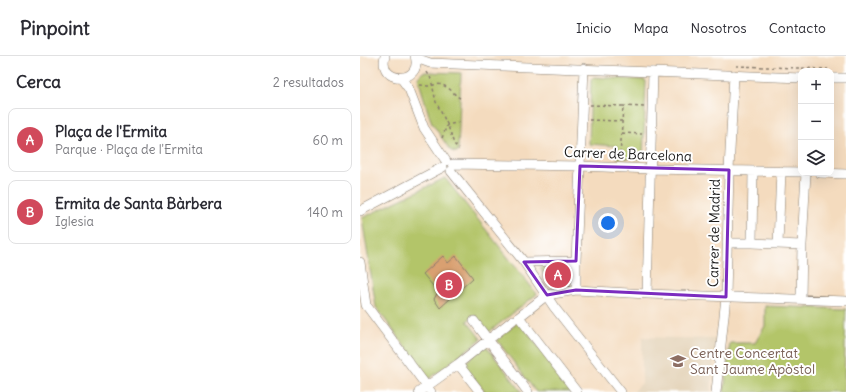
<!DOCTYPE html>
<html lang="es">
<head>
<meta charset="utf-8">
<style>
  :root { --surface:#fff; --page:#f2f2f3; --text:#2b2b33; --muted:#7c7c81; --line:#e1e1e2; --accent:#d1495b }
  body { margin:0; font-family:Delius,sans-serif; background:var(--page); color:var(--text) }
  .controls { position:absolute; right:12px; top:12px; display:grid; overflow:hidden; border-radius:8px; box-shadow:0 4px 16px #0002 }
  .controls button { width:36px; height:36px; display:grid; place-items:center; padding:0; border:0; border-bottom:1px solid var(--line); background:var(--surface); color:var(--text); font:20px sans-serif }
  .you { position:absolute; left:248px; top:167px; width:14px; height:14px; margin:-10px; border:3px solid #fff; border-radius:50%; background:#1a73e8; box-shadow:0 0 0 6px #1a73e833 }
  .badge { display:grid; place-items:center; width:26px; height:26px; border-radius:50%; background:var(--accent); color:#fff; font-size:13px; font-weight:700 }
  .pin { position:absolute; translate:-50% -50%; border:2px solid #fff; box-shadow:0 1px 4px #0006 }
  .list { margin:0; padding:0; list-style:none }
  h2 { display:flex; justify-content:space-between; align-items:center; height:52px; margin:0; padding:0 16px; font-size:17px }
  h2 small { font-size:13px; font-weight:400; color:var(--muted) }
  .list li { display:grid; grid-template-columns:26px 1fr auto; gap:12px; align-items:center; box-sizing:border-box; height:64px; margin:0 8px 8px; padding:0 8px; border:1px solid var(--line); border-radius:8px }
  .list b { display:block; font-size:15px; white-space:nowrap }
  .list p { margin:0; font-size:13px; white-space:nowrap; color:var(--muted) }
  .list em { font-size:13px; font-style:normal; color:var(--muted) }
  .icon { flex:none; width:22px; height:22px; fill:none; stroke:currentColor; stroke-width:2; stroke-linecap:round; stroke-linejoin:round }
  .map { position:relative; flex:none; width:486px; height:336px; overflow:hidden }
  header { display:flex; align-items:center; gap:24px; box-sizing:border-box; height:56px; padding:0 20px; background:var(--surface); border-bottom:1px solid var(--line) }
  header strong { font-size:19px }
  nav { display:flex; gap:22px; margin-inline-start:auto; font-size:14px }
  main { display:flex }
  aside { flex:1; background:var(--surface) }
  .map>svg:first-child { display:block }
</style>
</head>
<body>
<header>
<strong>Pinpoint</strong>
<nav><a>Inicio</a><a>Mapa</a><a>Nosotros</a><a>Contacto</a></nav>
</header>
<main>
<aside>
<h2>Cerca<small>2 resultados</small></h2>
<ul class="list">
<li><span class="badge">A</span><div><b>Plaça de l'Ermita</b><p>Parque · Plaça de l'Ermita</p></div><em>60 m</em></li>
<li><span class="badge">B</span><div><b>Ermita de Santa Bàrbera</b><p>Iglesia</p></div><em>140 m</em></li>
</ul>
</aside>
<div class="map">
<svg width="486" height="336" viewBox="0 0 486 336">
  <rect width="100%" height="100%" fill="#fff"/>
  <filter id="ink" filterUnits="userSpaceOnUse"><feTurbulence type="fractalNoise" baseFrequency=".025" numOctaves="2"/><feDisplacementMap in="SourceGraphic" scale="8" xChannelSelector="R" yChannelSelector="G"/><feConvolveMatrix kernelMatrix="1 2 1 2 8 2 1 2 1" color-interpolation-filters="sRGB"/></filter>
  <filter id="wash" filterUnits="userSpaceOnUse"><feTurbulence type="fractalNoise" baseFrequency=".012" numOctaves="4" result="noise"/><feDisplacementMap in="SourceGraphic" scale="16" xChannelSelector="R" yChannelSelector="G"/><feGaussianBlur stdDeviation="0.9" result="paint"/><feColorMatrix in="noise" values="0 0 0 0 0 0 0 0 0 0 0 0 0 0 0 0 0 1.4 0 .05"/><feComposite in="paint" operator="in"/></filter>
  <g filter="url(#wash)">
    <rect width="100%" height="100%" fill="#f4dbbe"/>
    <!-- built -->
    <path fill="#e2d0b4" d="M 282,281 L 356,283 L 351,336 L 273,336 L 282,327 Z"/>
    <!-- green -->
    <path fill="#b3c569" stroke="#687042" d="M 63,16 L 101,17 L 98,96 L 94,96 L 90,94 L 72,67 L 69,59 L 58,22 L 59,20 Z
      M 234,21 L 285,24 L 286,25 L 283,103 L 257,102 L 257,90 L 229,88 L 231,23 Z
      M 85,122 L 177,238 L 129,276 L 115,259 L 107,265 L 121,283 L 69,323 L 16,251 L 2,162 Z
      M 185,208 L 210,208 L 211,227 L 191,228 L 180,212 Z
      M 405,250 L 486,253 L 484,336 L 364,336 L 370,287 L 395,287 L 405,270 Z
      M 159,265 L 213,336 L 176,336 L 137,284 Z
      M 126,290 L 162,336 L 125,336 L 103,308 Z"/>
    <g id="blocks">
      <!-- building -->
      <path fill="#d9a071" d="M 83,200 L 88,207 L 96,200 L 113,222 L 80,252 L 74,243 L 78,236 L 63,218 Z"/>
    </g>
  </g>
  <g filter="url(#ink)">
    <use href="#blocks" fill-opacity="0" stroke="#887c6d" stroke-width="1"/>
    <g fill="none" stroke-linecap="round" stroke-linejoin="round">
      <defs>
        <path id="street" d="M 25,0 C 17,29 64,28 55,0
          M 56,2 L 70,7 L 441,22
          M 41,22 L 49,33 L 64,72 L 86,105
          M 471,22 L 486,22
          M 93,108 L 220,110 L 290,113 L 441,116
          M 91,115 L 164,206 L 194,251 L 261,336
          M 460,117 L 486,118
          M 0,155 L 83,111
          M 367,187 L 392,187 L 442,189
          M 392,187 L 393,115
          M 418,188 L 421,115
          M 0,206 L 6,249 L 71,336
          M 164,206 L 216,205
          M 216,234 L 216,205 L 224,12
          M 287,238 L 293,16
          M 441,243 L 442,189 L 446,117
          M 114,265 L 168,336
          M 98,308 L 153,264
          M 59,336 L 98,308 L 120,336
          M 217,336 L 159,261 L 187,239 L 216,234 L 287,238 L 486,245
          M 356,336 L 366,241 L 369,114 L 374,19"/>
      </defs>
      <!-- street casing -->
      <use href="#street" stroke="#887c6d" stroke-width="10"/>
      <!-- path -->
      <path stroke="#887c6d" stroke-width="1.5" stroke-dasharray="3 3" stroke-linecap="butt" d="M 376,10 L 468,13
        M 67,16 L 71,23 L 76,46 L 88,70 L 94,88 L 99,93
        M 60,29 C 63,29 67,30 70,30 C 78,28 80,27 88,32 C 93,35 95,40 100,42
        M 230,49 L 263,50 L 260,102
        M 263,50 L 285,51
        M 229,64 L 262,65
        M 262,77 L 282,78
        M 82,82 L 87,69 L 100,66"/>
      <!-- street -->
      <use href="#street" stroke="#fff" stroke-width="9"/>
    </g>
  </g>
  <!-- marked area -->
  <path fill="none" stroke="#7b2cbf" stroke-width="3" stroke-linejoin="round" d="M 220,110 L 369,114 L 366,241 L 216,234 L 187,239 L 164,206 L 216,205 Z"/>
  <!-- icons -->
  <defs>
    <symbol id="school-bare" viewBox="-9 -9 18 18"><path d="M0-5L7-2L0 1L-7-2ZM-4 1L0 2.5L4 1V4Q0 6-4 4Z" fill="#8d6e63" stroke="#fff" stroke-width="2.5" paint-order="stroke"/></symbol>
  </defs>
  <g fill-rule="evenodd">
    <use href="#school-bare" x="307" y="294" width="22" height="22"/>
  </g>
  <g text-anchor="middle" stroke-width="4" stroke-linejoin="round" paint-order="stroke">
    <!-- street labels -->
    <g font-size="14" fill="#1c1c1c" stroke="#fff">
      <text transform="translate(268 98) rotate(2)" y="5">Carrer de Barcelona</text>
      <text transform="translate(354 177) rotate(-89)" y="5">Carrer de Madrid</text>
    </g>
    <!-- education labels -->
    <g font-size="14" fill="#785e54" stroke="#fff" text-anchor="start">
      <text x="330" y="302">Centre Concertat<tspan x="330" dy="16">Sant Jaume Apòstol</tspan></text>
    </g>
  </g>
</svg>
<div class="controls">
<button>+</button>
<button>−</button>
<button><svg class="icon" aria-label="layers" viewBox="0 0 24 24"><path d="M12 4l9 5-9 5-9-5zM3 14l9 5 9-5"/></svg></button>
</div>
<div class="you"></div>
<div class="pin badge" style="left:198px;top:219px">A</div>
<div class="pin badge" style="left:89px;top:229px">B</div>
</div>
</main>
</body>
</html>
